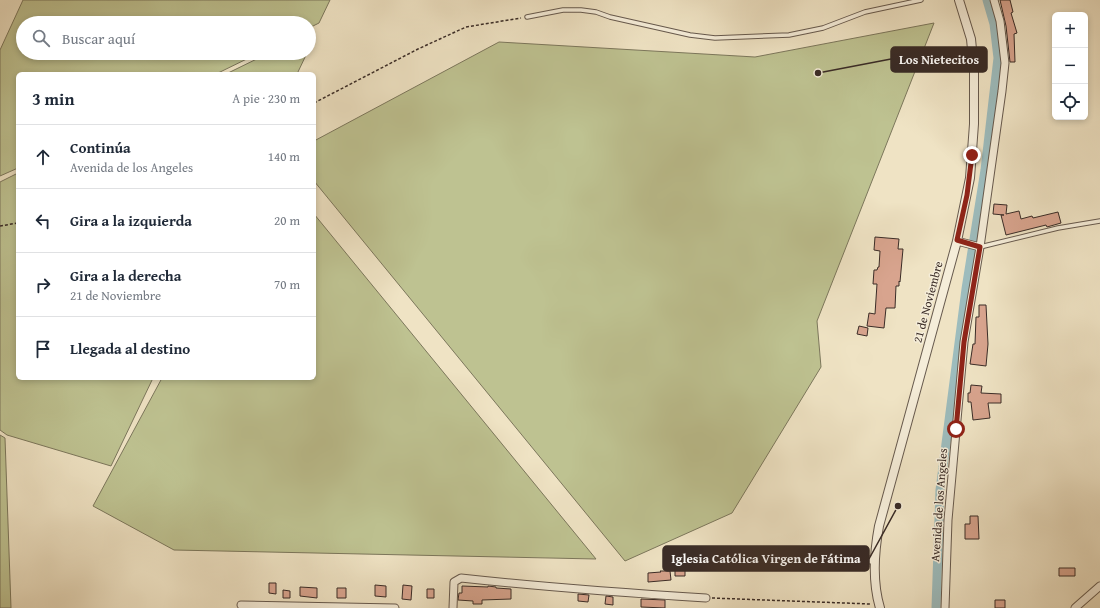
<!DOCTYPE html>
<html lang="es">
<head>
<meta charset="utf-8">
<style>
  :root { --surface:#fff; --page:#f2f2f3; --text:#1f2937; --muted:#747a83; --line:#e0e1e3 }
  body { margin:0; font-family:"Gentium Book Plus",serif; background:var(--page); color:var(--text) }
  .controls { position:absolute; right:12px; top:12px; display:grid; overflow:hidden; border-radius:6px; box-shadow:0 2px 6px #0003 }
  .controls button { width:36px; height:36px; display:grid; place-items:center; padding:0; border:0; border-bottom:1px solid var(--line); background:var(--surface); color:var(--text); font:20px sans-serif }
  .stop { position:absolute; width:12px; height:12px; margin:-9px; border:3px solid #8f2418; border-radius:50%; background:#fff }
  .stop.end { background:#8f2418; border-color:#fff; box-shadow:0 1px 4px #0008 }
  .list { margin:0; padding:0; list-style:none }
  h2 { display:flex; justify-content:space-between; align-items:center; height:52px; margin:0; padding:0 16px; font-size:17px }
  h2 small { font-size:13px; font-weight:400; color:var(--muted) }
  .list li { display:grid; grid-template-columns:26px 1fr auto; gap:12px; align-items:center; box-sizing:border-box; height:64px; padding:0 16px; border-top:1px solid var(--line) }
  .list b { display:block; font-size:15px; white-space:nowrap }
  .list p { margin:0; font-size:13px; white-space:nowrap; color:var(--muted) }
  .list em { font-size:13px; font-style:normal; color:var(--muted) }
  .icon { flex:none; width:22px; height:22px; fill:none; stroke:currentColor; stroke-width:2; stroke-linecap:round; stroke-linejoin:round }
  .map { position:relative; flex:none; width:1100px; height:608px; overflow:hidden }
  .search { position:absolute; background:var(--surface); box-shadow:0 2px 6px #0003; left:16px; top:16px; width:300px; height:44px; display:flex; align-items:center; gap:10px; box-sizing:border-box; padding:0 14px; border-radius:22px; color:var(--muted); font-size:15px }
  .panel { position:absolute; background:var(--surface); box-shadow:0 2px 6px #0003; left:16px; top:72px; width:300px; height:308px; border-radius:6px }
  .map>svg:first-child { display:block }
</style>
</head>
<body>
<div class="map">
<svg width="1100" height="608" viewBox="0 0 1100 608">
  <rect width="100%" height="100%" fill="#efe3c4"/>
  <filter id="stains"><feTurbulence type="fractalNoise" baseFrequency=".005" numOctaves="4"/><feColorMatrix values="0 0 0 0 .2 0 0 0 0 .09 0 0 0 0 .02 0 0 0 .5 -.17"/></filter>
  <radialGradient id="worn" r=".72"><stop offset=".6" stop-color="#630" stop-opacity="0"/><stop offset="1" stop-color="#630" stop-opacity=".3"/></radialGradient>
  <!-- green -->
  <path fill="#bec291" stroke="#7c775c" d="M 23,0 L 330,0 L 319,23 L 309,28 L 309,23 L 23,23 L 23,53 L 259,53 L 216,74 L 18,74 L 18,168 L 0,176 L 0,50 Z
    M 934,23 L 817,321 L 821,367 L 732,513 L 625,561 L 314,181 L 314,141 L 499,42 L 755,57 Z
    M 269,53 L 307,53 L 297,74 L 226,74 Z
    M 18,173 L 18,378 L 153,378 L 111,466 L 7,435 L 0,430 L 0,182 Z
    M 314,214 L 596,559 L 174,550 L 93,506 L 162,378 L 314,378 Z
    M 0,435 L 5,438 L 11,608 L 0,608 Z"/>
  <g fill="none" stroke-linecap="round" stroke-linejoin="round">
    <!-- canal -->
    <path stroke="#9dbcbd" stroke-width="9" d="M 936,608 L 940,490 L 966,289 L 985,170 L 998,58 L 994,24 L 987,0"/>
  </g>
  <!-- building -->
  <path fill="#d8a48e" stroke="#3a2c27" d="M 1000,0 L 1010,0 L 1013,12 L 1011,13 L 1017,33 L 1014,34 L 1015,62 L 1010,62 L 1006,26 Z
    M 994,204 L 1007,205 L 1006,214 L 1019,211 L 1021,219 L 1032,216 L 1033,218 L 1058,212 L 1061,223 L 1047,227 L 1046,225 L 1006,235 L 1001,215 L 1004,215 L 993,214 Z
    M 875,237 L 899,239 L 898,249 L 903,249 L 900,282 L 899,281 L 899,286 L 896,286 L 895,308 L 886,308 L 884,328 L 867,326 L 869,313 L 875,314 L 877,284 L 873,284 L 874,270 L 877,270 L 878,267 L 879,267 L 880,251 L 874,250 Z
    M 979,305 L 986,305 L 988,344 L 986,366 L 970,364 L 973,344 L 975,344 L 976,317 L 979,317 Z
    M 859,326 L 868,328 L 867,336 L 857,334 Z
    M 971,385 L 982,386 L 981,393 L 1001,394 L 1001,403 L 988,403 L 990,418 L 973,420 L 971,402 L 968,402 L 968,393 L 970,393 Z
    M 970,516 L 978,516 L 979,539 L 965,539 L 965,524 L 970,524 Z
    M 685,565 L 685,576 L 675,576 L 675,566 Z
    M 1059,568 L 1075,568 L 1075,576 L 1059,576 Z
    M 660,571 L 670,571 L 671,580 L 648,582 L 648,573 L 661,572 Z
    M 269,583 L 276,583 L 276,594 L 269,593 Z
    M 375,585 L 386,586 L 386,597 L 375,596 Z
    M 403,585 L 412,586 L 411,600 L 402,599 Z
    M 462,586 L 488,587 L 488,586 L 496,587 L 496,588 L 511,589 L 511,599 L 482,600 L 482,604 L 473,604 L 473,601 L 458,600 L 459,593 L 462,593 Z
    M 300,587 L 317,588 L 317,598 L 300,596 Z
    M 337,588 L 346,588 L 346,598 L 337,598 Z
    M 427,589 L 434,589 L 434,598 L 427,598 Z
    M 283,590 L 290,591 L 290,598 L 283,598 Z
    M 578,594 L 589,595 L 588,602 L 578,601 Z
    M 606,596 L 613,597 L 613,605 L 605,604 Z
    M 641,599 L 665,600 L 665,608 L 641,607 Z
    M 995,600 L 1005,600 L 1005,608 L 995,608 Z"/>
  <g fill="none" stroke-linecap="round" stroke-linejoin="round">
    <defs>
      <path id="service" d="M 527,17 L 563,10 L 581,10 L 596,12 L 610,17 L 690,35 L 715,38 L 789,35 L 823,28 L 865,12 L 921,0
        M 980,247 L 1058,228 L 1100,221"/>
      <path id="minor" d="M 957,241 L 980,247
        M 779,559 L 874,560
        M 241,605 L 395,608
        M 453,608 L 454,582 L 461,578 C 543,587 625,593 706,598
        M 945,608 L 948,520 L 964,342 L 980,247 L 1002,91 L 1005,63 L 1000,21 L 994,0
        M 1075,608 L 1100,586"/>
      <path id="tertiary" d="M 880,608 C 872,581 874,553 879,526 L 957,241 L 970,178 L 974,124 L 974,70 L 971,39 L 959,0"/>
    </defs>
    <!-- service casing -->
    <use href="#service" stroke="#675a4e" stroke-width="5.5"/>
    <!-- minor casing -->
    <use href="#minor" stroke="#675a4e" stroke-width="9"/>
    <!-- tertiary casing -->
    <use href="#tertiary" stroke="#675a4e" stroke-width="10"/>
    <!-- path -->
    <path stroke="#3a2c27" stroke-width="1.5" stroke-dasharray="3 2" stroke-linecap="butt" d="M 314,103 L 418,49 L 466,27 L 521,18
      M 0,226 L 18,223
      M 712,598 L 870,604"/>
    <!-- service -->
    <use href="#service" stroke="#f5edd9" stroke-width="3.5"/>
    <!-- minor -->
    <use href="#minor" stroke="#f5edd9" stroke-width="7"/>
    <!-- tertiary -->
    <use href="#tertiary" stroke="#f5edd9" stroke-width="8"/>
  </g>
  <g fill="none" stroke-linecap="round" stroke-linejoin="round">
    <!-- route -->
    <path stroke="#8f2418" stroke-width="5" d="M 956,429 L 964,342 L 980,247 L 957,240 L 967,195 L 972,155"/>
  </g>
  <g text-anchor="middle" stroke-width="3" stroke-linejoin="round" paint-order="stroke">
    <!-- street labels -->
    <g font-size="12" fill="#3a2c27" stroke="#f5edd9">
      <text transform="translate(928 302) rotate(-75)" y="4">21 de Noviembre</text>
      <text transform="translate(939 505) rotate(-86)" y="4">Avenida de los Angeles</text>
    </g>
  </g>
  <!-- callouts -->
  <path fill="none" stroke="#3a2c27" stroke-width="1.5" d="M818 73L891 59M898 506L869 559"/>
  <g fill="#3a2c27" stroke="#f5edd9" stroke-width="1.5">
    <circle cx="818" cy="73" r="4"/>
    <circle cx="898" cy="506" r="4"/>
  </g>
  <g fill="#3a2c27" stroke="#3a2c27" stroke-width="1.5">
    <rect x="891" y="47" width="96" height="25" rx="4"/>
    <rect x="663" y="546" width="206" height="25" rx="4"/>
  </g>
  <g font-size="13" text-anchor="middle" font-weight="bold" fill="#fff">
    <text x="939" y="64">Los Nietecitos</text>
    <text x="766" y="563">Iglesia Católica Virgen de Fátima</text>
  </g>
  <rect width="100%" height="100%" filter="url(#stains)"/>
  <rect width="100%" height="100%" fill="url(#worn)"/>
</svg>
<div class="controls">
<button>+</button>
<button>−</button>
<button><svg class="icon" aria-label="locate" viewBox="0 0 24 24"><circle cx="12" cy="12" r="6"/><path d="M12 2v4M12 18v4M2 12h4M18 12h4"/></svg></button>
</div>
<div class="stop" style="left:956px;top:429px"></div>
<div class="stop end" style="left:972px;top:155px"></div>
<div class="search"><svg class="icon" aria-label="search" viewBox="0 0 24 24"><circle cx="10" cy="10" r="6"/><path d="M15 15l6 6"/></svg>Buscar aquí</div>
<section class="panel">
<h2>3 min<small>A pie · 230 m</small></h2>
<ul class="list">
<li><svg class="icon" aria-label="ahead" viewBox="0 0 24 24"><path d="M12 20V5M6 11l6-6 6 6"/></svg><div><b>Continúa</b><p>Avenida de los Angeles</p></div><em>140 m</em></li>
<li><svg class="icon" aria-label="left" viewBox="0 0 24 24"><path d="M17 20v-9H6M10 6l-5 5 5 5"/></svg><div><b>Gira a la izquierda</b></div><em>20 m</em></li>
<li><svg class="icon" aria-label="right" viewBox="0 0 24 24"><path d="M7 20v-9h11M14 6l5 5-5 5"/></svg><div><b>Gira a la derecha</b><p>21 de Noviembre</p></div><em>70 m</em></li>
<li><svg class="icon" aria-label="arrive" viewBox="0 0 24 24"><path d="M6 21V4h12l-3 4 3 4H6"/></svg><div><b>Llegada al destino</b></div></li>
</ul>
</section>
</div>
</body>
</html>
